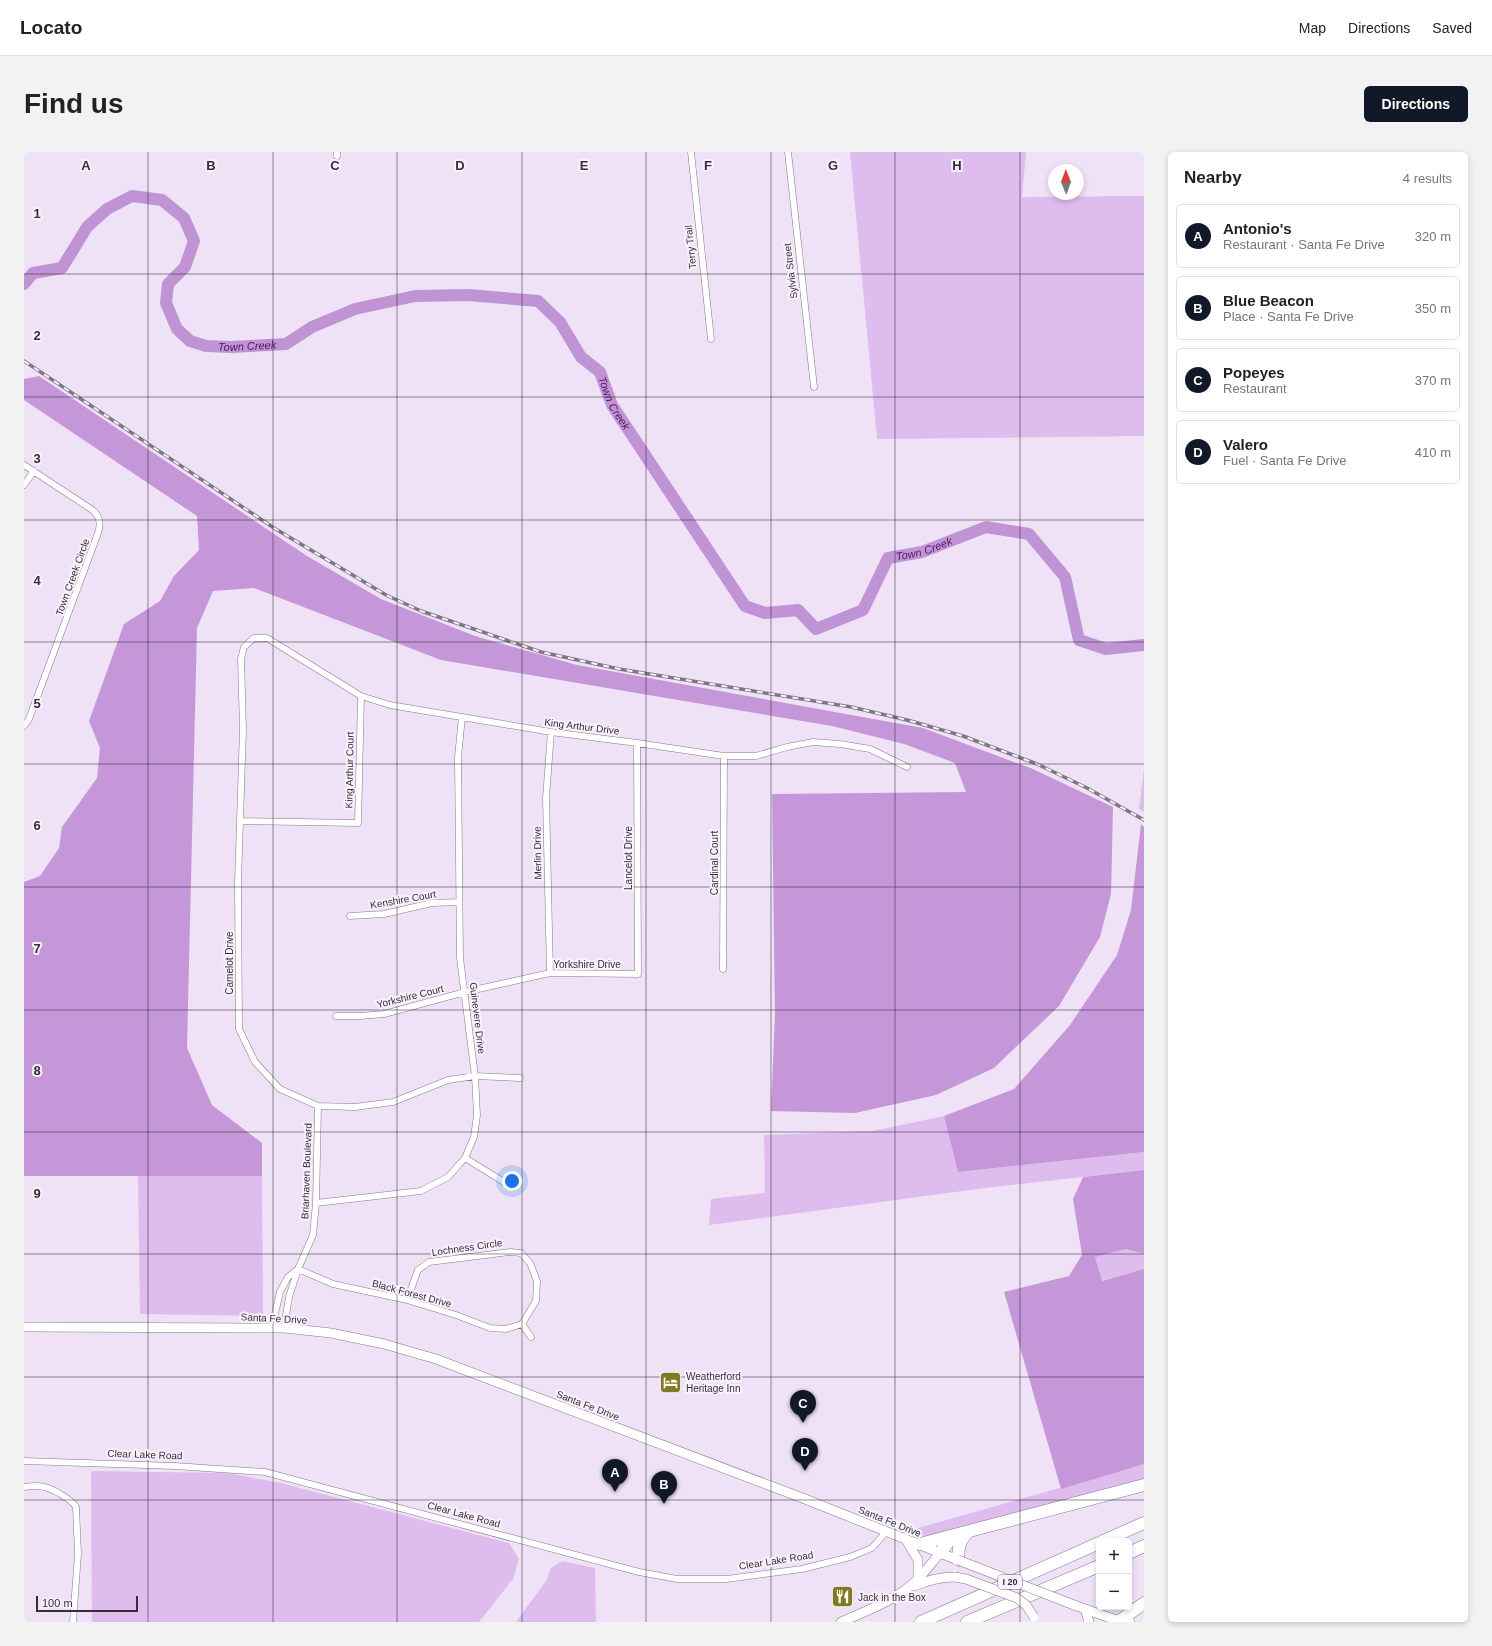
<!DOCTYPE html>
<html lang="en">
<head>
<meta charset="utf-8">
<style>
  :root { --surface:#fff; --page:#f2f2f2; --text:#222; --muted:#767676; --line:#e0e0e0; --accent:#111827 }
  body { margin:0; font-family:Arial,sans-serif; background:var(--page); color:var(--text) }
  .controls { position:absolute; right:12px; bottom:12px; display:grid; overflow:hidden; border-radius:6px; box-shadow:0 2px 6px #0003 }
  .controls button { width:36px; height:36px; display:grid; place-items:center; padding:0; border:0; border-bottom:1px solid var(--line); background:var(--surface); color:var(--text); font:20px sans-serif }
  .compass { position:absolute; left:1024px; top:12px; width:36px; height:36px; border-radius:50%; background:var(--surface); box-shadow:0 2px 6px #0003; rotate:359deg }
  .scale { position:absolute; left:12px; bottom:10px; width:102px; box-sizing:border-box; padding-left:4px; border:2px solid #342f37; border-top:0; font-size:11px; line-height:14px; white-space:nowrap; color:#342f37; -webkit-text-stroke:3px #f9f1fd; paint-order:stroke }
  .you { position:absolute; left:488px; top:1029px; width:14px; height:14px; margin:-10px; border:3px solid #fff; border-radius:50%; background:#1a73e8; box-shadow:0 0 0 6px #1a73e833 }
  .badge { display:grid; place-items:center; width:26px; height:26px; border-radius:50%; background:var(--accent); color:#fff; font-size:13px; font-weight:700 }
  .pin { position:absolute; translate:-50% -33px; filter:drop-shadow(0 1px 2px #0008) }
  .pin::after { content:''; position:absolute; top:21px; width:14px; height:12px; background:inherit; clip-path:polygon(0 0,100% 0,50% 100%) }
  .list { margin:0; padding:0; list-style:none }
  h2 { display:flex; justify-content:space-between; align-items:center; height:52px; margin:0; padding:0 16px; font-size:17px }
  h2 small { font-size:13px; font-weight:400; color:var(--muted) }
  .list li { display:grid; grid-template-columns:26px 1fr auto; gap:12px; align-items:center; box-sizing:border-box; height:64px; margin:0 8px 8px; padding:0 8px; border:1px solid var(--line); border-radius:6px }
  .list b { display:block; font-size:15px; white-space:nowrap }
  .list p { margin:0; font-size:13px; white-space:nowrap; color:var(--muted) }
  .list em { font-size:13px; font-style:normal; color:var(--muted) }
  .map { position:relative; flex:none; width:1120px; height:1470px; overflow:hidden; border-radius:6px }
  header { display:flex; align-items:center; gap:24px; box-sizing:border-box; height:56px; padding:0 20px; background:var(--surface); border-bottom:1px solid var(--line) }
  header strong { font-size:19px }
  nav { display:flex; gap:22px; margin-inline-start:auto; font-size:14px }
  .intro { display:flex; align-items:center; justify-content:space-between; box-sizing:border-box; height:96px; padding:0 24px }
  h1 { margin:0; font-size:28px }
  .button { padding:10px 18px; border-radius:6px; background:var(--accent); color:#fff; font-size:14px; font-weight:700 }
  main { display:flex; gap:24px; padding:0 24px }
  aside { flex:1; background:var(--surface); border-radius:6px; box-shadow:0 2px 6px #0003 }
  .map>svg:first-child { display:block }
</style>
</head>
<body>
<header>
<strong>Locato</strong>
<nav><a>Map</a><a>Directions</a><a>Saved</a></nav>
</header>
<div class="intro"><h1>Find us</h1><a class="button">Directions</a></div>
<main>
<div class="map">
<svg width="1120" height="1470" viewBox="0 0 1120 1470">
  <rect width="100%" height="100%" fill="#efe2f6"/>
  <!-- green -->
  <path fill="#debcee" d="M 826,0 L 1002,0 L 998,45 L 1120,44 L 1120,284 L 853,287 Z
    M 1120,616 L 1120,660 L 1115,657 Z
    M 920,964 L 934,1020 L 1120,1000 L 1120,1018 L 961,1036 L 685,1073 L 687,1047 L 741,1041 L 740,983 L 849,979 Z
    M 114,1024 L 238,1024 L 239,1164 L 116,1162 Z
    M 1102,1097 L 1120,1102 L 1120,1117 L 1077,1129 L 1071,1105 Z
    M 1120,1312 L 1120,1328 L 902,1385 L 893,1382 L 891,1377 Z
    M 67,1319 L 203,1321 L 257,1331 L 485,1391 L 495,1407 L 489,1427 L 455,1470 L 68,1470 Z
    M 538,1409 L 571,1416 L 572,1470 L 492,1470 L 522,1429 L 527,1416 Z"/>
  <!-- forest -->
  <path fill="#c597d9" d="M 15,224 L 283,404 L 357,447 L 451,484 L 553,513 L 899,576 L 1009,617 L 1089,655 L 1087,742 L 1076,785 L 1035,854 L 970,916 L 912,943 L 831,961 L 747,959 L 751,862 L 748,642 L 942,640 L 931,611 L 880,592 L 808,574 L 417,508 L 230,436 L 189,439 L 173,476 L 163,896 L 188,953 L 238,991 L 238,1024 L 0,1024 L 0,730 L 16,724 L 35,696 L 38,675 L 73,626 L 76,596 L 65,569 L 100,472 L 136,449 L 150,424 L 175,398 L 173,364 L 0,248 L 0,227 Z
    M 1117,672 L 1120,675 L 1120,1000 L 934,1020 L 920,964 L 990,937 L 1046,873 L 1093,803 L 1107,758 Z
    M 1120,1018 L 1120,1102 L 1102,1097 L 1071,1105 L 1078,1129 L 1120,1117 L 1120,1312 L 1037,1337 L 980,1140 L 1045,1124 L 1058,1103 L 1049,1047 L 1059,1025 Z"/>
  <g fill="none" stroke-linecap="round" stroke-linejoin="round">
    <!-- river -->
    <path stroke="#c093d5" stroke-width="12" id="s1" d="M 0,132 L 9,121 L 38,116 L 63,75 L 83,57 L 108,44 L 138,48 L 160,66 L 170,89 L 161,115 L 144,132 L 142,151 L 153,177 L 166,189 L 182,194 L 207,195 L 262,192 L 288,175 L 331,157 L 391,144 L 444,143 L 514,149 L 536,170 L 557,205 L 576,220 L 588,253 L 721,454 L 741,461 L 774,458 L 792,477 L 839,458 L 864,406 L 898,400 L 962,375 L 1005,382 L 1041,425 L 1055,488 L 1082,497 L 1120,493"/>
    <defs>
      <path id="street" d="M 313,0 L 313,4
        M 667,0 L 687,187
        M 764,0 L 790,235
        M 0,313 L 70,359 C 76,366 77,372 74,381 L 5,567 L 0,574
        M 0,333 L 10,319
        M 216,669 L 334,671 L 337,544
        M 326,764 L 360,762 L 408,751 L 435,750
        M 699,817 L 700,604
        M 526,821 L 522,646 L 527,580
        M 312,864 L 336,864 L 360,862 L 441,840 L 526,821 L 614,822 L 613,591
        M 496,926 L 451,924 L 424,928 L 369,950 L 331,955 L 294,954 L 256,937 L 231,910 L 215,877 L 214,730 L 219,577 L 217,507 L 220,495 L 230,486 L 243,486 L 337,544 L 366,553 L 527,580 L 613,591 L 700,604 L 732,604 L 763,595 L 789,590 L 816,592 L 846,597 L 883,615
        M 441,1006 L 480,1030 L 491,1029
        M 292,1051 L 397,1039 L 424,1025 L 441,1006 L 450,985 L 453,963 L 451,924 L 436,806 L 434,605 L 438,565
        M 274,1117 L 309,1132 L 383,1148 L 432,1163 L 466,1176 L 482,1177 L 498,1172
        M 383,1148 L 394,1118 L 405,1110 L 486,1100 L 497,1101 L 506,1111 L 513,1129 L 512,1149 L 498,1172
        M 498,1172 L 507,1185
        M 248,1175 L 256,1140 L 264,1125 L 274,1117
        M 260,1176 L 265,1145 L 274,1117 L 289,1083 L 292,1051 L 294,954
        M 0,1309 L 151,1314 L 241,1320 L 615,1420 L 653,1427 L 703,1427 L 778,1417 L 826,1405 L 848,1396 L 863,1379
        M 0,1335 C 6,1334 13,1333 20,1335 C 28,1336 48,1348 52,1355 L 54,1402 L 49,1470"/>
      <path id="secondary" d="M 0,1175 L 260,1176 L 307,1181 L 360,1192 L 412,1207 L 781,1347 L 934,1408
        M 881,1386 L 894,1408 L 894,1426
        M 890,1434 C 904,1428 916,1425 931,1425
        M 1050,1453 L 1095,1469 L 1106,1470
        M 1061,1457 L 1065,1470
        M 817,1470 C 844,1458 873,1448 894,1427 C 902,1419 909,1409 916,1401"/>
      <path id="highway" d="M 1079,1389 L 1120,1371
        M 896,1392 L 1120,1333
        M 916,1401 L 929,1384
        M 1105,1401 L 1120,1394
        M 934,1408 C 935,1395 934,1391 944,1380
        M 1095,1469 L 1120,1451
        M 897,1470 L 1075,1391
        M 943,1470 L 1075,1414"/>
    </defs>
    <!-- street casing -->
    <use href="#street" stroke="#84788a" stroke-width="7"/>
    <!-- secondary casing -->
    <use href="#secondary" stroke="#84788a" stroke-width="10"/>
    <!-- highway casing -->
    <use href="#highway" stroke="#84788a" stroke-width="13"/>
    <!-- street -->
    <use href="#street" stroke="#fff" stroke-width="6"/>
    <!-- secondary -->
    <use href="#secondary" stroke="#fff" stroke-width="9"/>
    <!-- highway -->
    <use href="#highway" stroke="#fff" stroke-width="12"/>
    <defs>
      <path id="rail" d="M 0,209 L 250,376 L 362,443 L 397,459 L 517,500 L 595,517 L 827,555 L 883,568 L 939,584 L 1013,612 L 1063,636 L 1120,668"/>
    </defs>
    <!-- rail casing -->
    <use href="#rail" stroke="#7e7683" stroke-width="3.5"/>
    <!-- rail -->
    <use href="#rail" stroke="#f9f1fd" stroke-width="2" stroke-dasharray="6" stroke-linecap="butt"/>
    <defs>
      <path id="secondary-bridge" d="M 934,1408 L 1050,1453
        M 931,1425 L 942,1427 L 993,1446 L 1002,1453 L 1010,1465"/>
    </defs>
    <!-- secondary-bridge casing -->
    <use href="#secondary-bridge" stroke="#84788a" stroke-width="10" stroke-linecap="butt"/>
    <!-- secondary-bridge -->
    <use href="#secondary-bridge" stroke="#fff" stroke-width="9"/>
  </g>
  <!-- grid -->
  <path fill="none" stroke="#342f37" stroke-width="1" stroke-opacity="0.55" d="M 124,0 L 124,1470M 249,0 L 249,1470M 373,0 L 373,1470M 498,0 L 498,1470M 622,0 L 622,1470M 747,0 L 747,1470M 871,0 L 871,1470M 996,0 L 996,1470M 0,122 L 1120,122M 0,245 L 1120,245M 0,368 L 1120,368M 0,490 L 1120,490M 0,612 L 1120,612M 0,735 L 1120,735M 0,858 L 1120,858M 0,980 L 1120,980M 0,1102 L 1120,1102M 0,1225 L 1120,1225M 0,1348 L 1120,1348"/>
  <!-- icons -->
  <defs>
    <symbol id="hotel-square" viewBox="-11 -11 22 22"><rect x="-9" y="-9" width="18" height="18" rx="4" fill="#817a20" stroke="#f9f1fd"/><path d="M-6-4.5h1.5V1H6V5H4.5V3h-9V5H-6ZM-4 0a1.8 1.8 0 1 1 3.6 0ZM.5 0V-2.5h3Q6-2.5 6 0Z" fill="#fff"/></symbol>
    <symbol id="restaurant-square" viewBox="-11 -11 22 22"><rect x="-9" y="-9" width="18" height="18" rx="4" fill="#817a20" stroke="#f9f1fd"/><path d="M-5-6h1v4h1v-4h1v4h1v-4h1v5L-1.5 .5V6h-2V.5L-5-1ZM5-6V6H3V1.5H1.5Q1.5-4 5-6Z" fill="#fff"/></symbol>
  </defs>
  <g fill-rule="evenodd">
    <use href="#hotel-square" x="634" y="1218" width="25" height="25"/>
    <use href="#restaurant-square" x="806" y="1432" width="25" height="25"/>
  </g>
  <g text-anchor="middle" stroke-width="4" stroke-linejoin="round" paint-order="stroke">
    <!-- shield labels -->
    <rect fill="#f9f1fd" stroke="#6f6972" stroke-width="1" x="974" y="1423" width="24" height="14" rx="3"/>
    <g font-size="9" font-weight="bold" fill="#342f37">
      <text x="986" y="1433">I 20</text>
    </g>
    <!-- street labels -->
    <g font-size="10" fill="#342f37" stroke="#f9f1fd">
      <text transform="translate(666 95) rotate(-96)" y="4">Terry Trail</text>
      <text transform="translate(766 119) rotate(-97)" y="4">Sylvia Street</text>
      <text transform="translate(48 425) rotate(-70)" y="4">Town Creek Circle</text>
      <text transform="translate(558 574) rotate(7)" y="4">King Arthur Drive</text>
      <text transform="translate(325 618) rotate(-89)" y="4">King Arthur Court</text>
      <text transform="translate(513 701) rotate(-91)" y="4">Merlin Drive</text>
      <text transform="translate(604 706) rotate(-90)" y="4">Lancelot Drive</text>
      <text transform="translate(690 711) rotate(-90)" y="4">Cardinal Court</text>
      <text transform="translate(379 747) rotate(-10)" y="4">Kenshire Court</text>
      <text transform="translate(205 811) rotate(-90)" y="4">Camelot Drive</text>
      <text x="563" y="816">Yorkshire Drive</text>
      <text transform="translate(386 844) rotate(-14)" y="4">Yorkshire Court</text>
      <text transform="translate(454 866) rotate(83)" y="4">Guinevere Drive</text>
      <text transform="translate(282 1019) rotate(-88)" y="4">Briarhaven Boulevard</text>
      <text transform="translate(443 1095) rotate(-8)" y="4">Lochness Circle</text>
      <text transform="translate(388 1141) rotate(15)" y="4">Black Forest Drive</text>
      <text transform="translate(250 1166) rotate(3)" y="4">Santa Fe Drive</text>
      <text transform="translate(564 1253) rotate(21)" y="4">Santa Fe Drive</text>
      <text transform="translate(121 1302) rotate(2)" y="4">Clear Lake Road</text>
      <text transform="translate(440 1362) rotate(15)" y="4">Clear Lake Road</text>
      <text transform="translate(866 1369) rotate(22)" y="4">Santa Fe Drive</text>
      <text transform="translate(752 1408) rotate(-9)" y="4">Clear Lake Road</text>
    </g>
    <!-- poi labels -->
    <g font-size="10" fill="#342f37" stroke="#f9f1fd" text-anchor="start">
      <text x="662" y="1228">Weatherford<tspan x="662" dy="12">Heritage Inn</tspan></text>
      <text x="834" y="1449">Jack in the Box</text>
    </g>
    <!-- water labels -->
    <g font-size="11" font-style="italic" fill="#521967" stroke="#f9f1fd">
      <text dy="4" stroke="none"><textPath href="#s1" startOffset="405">Town Creek</textPath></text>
      <text dy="4" stroke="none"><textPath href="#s1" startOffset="836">Town Creek</textPath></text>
      <text dy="4" stroke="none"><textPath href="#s1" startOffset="1304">Town Creek</textPath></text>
    </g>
  </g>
  <g font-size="13" text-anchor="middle" font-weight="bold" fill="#342f37" stroke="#f9f1fd" stroke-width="4" stroke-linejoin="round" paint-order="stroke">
    <text x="62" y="18">A</text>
    <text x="187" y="18">B</text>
    <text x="311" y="18">C</text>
    <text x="436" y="18">D</text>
    <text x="560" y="18">E</text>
    <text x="684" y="18">F</text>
    <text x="809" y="18">G</text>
    <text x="933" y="18">H</text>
    <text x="13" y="66">1</text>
    <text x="13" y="188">2</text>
    <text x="13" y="311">3</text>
    <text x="13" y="433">4</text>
    <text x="13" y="556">5</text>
    <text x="13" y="678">6</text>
    <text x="13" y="801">7</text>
    <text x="13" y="923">8</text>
    <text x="13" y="1046">9</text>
  </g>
</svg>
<div class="controls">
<button>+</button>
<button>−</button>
</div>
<svg class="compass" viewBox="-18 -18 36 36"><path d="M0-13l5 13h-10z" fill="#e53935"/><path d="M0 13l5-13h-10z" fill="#767676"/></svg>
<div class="scale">100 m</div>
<div class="you"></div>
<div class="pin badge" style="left:591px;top:1340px">A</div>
<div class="pin badge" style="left:640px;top:1352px">B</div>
<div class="pin badge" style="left:779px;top:1271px">C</div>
<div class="pin badge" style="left:781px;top:1319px">D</div>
</div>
<aside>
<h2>Nearby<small>4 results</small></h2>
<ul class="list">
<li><span class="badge">A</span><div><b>Antonio's</b><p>Restaurant · Santa Fe Drive</p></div><em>320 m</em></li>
<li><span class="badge">B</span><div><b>Blue Beacon</b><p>Place · Santa Fe Drive</p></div><em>350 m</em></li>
<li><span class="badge">C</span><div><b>Popeyes</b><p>Restaurant</p></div><em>370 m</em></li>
<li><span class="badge">D</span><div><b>Valero</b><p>Fuel · Santa Fe Drive</p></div><em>410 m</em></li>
</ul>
</aside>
</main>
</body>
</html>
